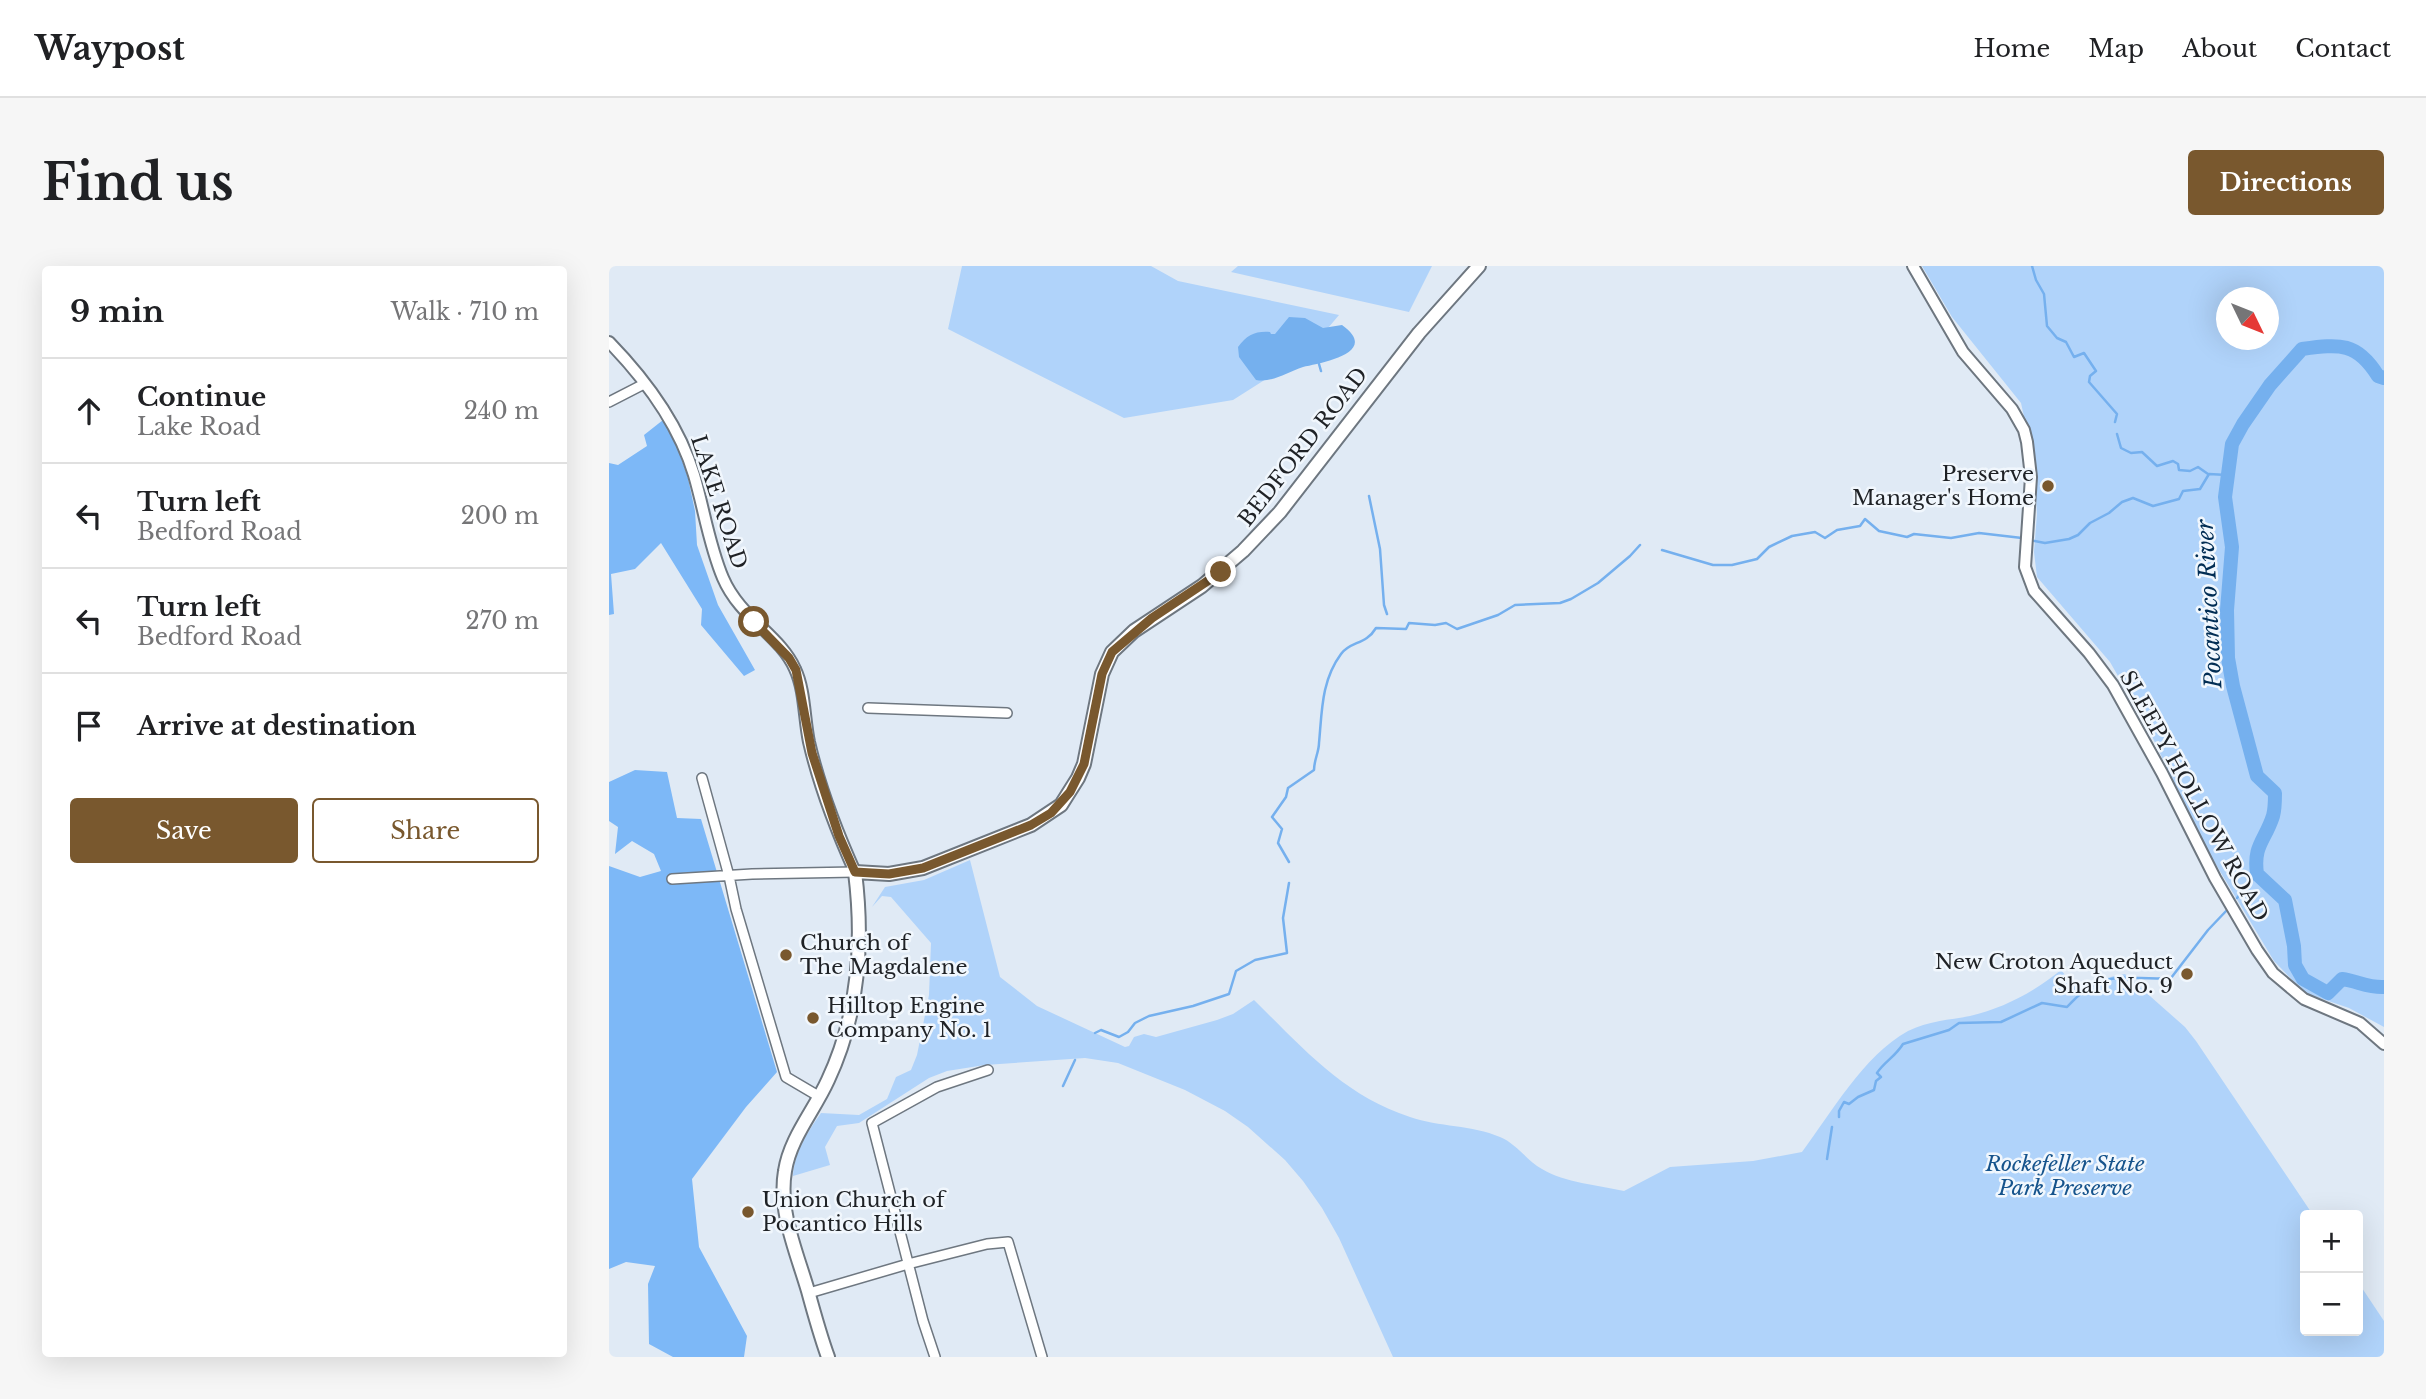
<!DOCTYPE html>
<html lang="en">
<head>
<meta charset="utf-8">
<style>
  :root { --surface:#fff; --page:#f6f6f6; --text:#202124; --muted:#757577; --line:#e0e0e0; --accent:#79582e }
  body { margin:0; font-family:"Libre Baskerville",serif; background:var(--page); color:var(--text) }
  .controls { position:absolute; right:21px; bottom:21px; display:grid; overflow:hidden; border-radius:7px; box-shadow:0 7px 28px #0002 }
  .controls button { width:63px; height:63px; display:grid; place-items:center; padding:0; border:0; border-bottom:2px solid var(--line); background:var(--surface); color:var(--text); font:35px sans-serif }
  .compass { position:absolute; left:1607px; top:21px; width:63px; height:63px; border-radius:50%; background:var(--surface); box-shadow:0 7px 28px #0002; rotate:133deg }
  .stop { position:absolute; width:21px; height:21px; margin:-16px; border:5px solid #79582e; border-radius:50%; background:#fff }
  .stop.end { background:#79582e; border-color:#fff; box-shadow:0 2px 7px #0008 }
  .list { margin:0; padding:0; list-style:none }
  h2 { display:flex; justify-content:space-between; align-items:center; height:91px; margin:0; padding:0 28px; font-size:30px }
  h2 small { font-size:23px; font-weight:400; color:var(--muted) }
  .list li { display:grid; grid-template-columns:46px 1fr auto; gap:21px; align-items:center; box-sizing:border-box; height:105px; padding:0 28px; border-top:2px solid var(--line) }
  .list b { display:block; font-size:26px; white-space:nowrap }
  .list p { margin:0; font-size:23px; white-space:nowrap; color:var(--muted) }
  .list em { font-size:23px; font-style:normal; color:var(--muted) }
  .actions { display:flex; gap:14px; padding:21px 28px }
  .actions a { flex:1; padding:16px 0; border:2px solid var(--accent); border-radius:7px; text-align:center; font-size:24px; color:var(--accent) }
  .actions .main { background:var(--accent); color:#fff }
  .icon { flex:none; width:38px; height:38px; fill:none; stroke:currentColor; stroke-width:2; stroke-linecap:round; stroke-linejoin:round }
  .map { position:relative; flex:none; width:1775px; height:1091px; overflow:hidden; border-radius:7px }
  header { display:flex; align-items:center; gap:42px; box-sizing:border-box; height:98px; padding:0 35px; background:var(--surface); border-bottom:2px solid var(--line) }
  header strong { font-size:33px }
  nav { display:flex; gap:38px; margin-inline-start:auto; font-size:24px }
  .intro { display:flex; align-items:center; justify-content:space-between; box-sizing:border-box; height:168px; padding:0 42px }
  h1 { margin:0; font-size:49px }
  .button { padding:18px 32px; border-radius:7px; background:var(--accent); color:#fff; font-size:24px; font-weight:700 }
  main { display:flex; gap:42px; padding:0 42px }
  aside { flex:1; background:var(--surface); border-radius:7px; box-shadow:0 7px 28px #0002 }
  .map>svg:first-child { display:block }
</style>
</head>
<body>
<header>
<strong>Waypost</strong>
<nav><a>Home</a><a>Map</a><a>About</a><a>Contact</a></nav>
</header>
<div class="intro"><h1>Find us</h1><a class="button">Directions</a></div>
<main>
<aside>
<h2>9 min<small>Walk · 710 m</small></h2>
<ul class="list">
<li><svg class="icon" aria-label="ahead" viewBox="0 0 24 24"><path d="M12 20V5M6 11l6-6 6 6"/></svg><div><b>Continue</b><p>Lake Road</p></div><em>240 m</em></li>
<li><svg class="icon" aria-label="left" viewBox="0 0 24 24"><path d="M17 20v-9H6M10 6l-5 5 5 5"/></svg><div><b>Turn left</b><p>Bedford Road</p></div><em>200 m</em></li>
<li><svg class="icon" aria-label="left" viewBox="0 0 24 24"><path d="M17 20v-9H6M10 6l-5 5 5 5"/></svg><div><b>Turn left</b><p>Bedford Road</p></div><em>270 m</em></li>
<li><svg class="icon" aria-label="arrive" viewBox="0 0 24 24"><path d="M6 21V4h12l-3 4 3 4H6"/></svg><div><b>Arrive at destination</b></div></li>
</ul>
<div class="actions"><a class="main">Save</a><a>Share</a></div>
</aside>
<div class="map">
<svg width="1775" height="1091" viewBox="0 0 1775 1091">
  <rect width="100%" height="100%" fill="#e0eaf5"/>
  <!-- green -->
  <path fill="#b0d3fa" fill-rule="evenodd" d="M 353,0 L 542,0 L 569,15 L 730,49 L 698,87 L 624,134 L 515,152 L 339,63 Z
    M 629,0 L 823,0 L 800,46 L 622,6 Z
    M 1313,0 L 1775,0 L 1775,761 L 1740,742 L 1696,727 L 1665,695 L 1591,572 L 1541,466 L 1501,396 L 1428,311 L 1425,286 L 1428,248 L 1425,196 L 1412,137 L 1343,51 ZM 1618,32 L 1660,32 L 1660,74 L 1618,74 Z
    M 361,594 L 391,711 L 428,740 L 516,781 L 520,780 L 525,771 L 535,768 L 547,771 L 608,754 L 624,748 L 645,734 C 694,782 734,829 801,851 C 830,861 863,859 891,871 C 908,878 917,894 933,903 C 956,917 989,919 1015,925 L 1061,901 L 1144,895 L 1193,886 C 1223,846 1254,790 1299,765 C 1319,755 1340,754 1361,750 C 1395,742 1425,726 1452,704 L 1471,727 C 1481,716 1502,710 1516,708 L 1576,761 L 1587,775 L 1704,949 L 1696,949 L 1696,1065 L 1749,1065 L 1749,1016 L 1775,1055 L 1775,1091 L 784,1091 L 730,972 L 713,942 L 694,915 L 676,894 L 639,861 L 616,845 L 576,824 L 509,797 L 476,792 L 376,799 L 338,805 L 320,812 L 250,857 L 228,860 L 216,881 L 221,899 L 184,910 C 185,887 199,865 212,847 L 250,849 L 278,833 L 287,811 L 302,804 L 308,789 L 320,729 L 322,677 L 282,631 L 273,630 L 263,641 L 276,621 L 315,614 Z"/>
  <!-- forest -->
  <path fill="#7db8f7" d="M 54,154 L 66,174 L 79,212 L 86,245 L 88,279 L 109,339 L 146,404 L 135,410 L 92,359 L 93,343 L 52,277 L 26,303 L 2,308 L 5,348 L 0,349 L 0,197 L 9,199 L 38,180 L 35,169 Z
    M 26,504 L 58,506 L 68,552 L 92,553 L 168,806 L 137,841 L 83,913 L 90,981 L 138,1070 L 135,1091 L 64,1091 L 40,1078 L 39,1018 L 46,1000 L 17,996 L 0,1003 L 0,600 L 31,611 L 52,605 L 45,588 L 23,575 L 6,588 L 9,561 L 0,555 L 0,516 Z"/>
  <!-- water -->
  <path fill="#75b0ee" d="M 680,51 L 696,52 L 714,62 L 733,59 C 772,87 712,97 694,101 C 678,106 664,117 647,114 L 630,91 L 629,81 C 638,69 646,65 661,66 L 662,68 L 666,68 Z"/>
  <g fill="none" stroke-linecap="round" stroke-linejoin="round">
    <!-- stream -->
    <path stroke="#75b0ee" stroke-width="2.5" d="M 1423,0 L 1427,14 L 1435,28 L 1438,60 L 1448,72 L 1457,76 L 1465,91 L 1475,87 L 1487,105 L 1481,110 L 1480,116 L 1508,148 L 1506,156
      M 710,98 L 712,105
      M 1508,168 L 1512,182 L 1522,187 L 1533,186 L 1548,200 L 1564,195 L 1569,198 L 1570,204 L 1581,205 L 1589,201 L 1599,208
      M 760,230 L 771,283 L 775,339 L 778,348
      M 1420,274 L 1436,277 L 1460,273 L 1469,269 L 1481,257 L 1500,247 L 1513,236 L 1524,232 L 1544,240 L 1570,233 L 1574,225 L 1591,223 L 1600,208 L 1618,209
      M 1053,284 L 1104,299 L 1123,299 L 1148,293 L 1160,281 L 1183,270 L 1206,266 L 1216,272 L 1228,264 L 1251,260 L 1256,253 L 1270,265 L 1298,271 L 1305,268 L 1342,272 L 1370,267 L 1413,272
      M 680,596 L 669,577 L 673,563 L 663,551 L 677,531 L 679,522 L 705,504 C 705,494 710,486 710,477 C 713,446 712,415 732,388 C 741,375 757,379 767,362 L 797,363 L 800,357 L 826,359 L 837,357 L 848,363 L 889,349 L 906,339 L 951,337 L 962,333 L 989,317 L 1021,290 L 1031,279
      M 1628,632 L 1648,608
      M 486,767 L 492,764 L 510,771 L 519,766 L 526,757 L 540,750 L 584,740 L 620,728 L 627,705 L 646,694 L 678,687 L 674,652 L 680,617
      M 454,820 L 466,794
      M 1230,851 L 1230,845 L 1235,836 L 1240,838 L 1249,831 L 1265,824 L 1267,815 L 1272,811 L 1268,807 C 1275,796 1286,791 1294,778 L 1340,764 L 1350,757 L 1392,756 L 1433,737 L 1458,741 C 1495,700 1515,715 1562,712 L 1599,664 L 1619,643
      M 1218,893 L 1223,861"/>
    <!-- river -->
    <path stroke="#75b0ee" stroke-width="14" d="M 1775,112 L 1769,110 C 1748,76 1731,78 1693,83 L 1661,119 L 1634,158 L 1623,178 L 1616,231 L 1623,281 L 1618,344 L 1619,392 L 1624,420 L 1648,510 L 1666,527 C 1666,534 1666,543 1664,550 C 1656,575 1644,579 1648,608 L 1676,634 L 1685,680 L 1686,699 L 1694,713 L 1719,727 L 1733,713 C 1748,715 1760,722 1775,721"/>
    <defs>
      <path id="minor" d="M 0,136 L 35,118
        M 259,442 L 398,447
        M 93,512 L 120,610 L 127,643 L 177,811 L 211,831
        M 63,613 L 143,608 L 246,606
        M 200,1027 L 299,998 L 378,978 L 399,976 L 433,1091
        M 326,1091 L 314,1055 L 263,857 L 328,821 L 379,804"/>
      <path id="tertiary" d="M 1304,0 L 1354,86 L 1403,143 L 1415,164 L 1418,176 L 1422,211 L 1416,301 L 1425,325 L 1480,387 L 1504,419 L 1553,507 L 1606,612 L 1648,684 L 1664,707 L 1695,733 L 1751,757 L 1775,778
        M 0,76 C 36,113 70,159 85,209 C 95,243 100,279 114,312 C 131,352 171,369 186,403 C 196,424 195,452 200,476 C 210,519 228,566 246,606"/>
      <path id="secondary" d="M 219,1091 C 211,1069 205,1047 199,1025 C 188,987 169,945 176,905 C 181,872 205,845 219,814 C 250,748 255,678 246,606 L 280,608 L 314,602 L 422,559 L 452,539 L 469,512 L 475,498 L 493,408 L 503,386 L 525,365 L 593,320 L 634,285 L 671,246 L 810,67 L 870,0"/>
    </defs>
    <!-- minor casing -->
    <use href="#minor" stroke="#6e7780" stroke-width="12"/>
    <!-- tertiary casing -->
    <use href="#tertiary" stroke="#6e7780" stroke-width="14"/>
    <!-- secondary casing -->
    <use href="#secondary" stroke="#6e7780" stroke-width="16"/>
    <!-- minor -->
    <use href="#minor" stroke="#fff" stroke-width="9"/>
    <!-- tertiary -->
    <use href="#tertiary" stroke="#fff" stroke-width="10"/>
    <!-- secondary -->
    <use href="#secondary" stroke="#fff" stroke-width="12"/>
  </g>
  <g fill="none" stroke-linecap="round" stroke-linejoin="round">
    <!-- route -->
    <path stroke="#79582e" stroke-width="9" d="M 145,356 L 180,392 L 187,404 L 203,487 L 230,570 L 246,606 L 280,608 L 314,602 L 422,559 L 442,547 L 461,526 L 475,498 L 493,408 L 503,386 L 543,352 L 612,306"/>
  </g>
  <!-- markers -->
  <g fill="#79582e" stroke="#f1f7fd" stroke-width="2.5">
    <circle cx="1439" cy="220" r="7"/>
    <circle cx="177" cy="689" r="7"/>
    <circle cx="1578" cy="708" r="7"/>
    <circle cx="204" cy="752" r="7"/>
    <circle cx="139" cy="946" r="7"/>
  </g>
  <g text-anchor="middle" stroke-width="5" stroke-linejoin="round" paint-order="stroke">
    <!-- street labels -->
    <g font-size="21" fill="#1f2226" stroke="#f1f7fd">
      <text transform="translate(694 181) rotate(-52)" y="7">BEDFORD ROAD</text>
      <text transform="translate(110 236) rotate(72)" y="7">LAKE ROAD</text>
      <text transform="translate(1585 530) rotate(61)" y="7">SLEEPY HOLLOW ROAD</text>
    </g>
    <!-- poi labels -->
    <g font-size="21" fill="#1f2226" stroke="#f1f7fd" text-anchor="start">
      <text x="1425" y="215" text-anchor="end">Preserve<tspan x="1425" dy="24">Manager's Home</tspan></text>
      <text x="191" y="684">Church of<tspan x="191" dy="24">The Magdalene</tspan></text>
      <text x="1564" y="703" text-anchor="end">New Croton Aqueduct<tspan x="1564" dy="24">Shaft No. 9</tspan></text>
      <text x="218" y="747">Hilltop Engine<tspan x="218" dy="24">Company No. 1</tspan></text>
      <text x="153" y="941">Union Church of<tspan x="153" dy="24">Pocantico Hills</tspan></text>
    </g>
    <!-- park labels -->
    <g font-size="21" font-style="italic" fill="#15538c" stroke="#f1f7fd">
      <text x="1456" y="905">Rockefeller State<tspan x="1456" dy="24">Park Preserve</tspan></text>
    </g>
    <!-- water labels -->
    <g font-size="23" font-style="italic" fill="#012d54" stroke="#f1f7fd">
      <text transform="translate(1600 338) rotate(-93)" y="8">Pocantico River</text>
    </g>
  </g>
</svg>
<div class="controls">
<button>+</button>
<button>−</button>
</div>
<svg class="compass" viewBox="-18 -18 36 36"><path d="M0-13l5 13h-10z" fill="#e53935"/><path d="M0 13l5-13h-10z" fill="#757577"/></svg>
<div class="stop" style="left:145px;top:356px"></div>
<div class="stop end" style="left:612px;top:306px"></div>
</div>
</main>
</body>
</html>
